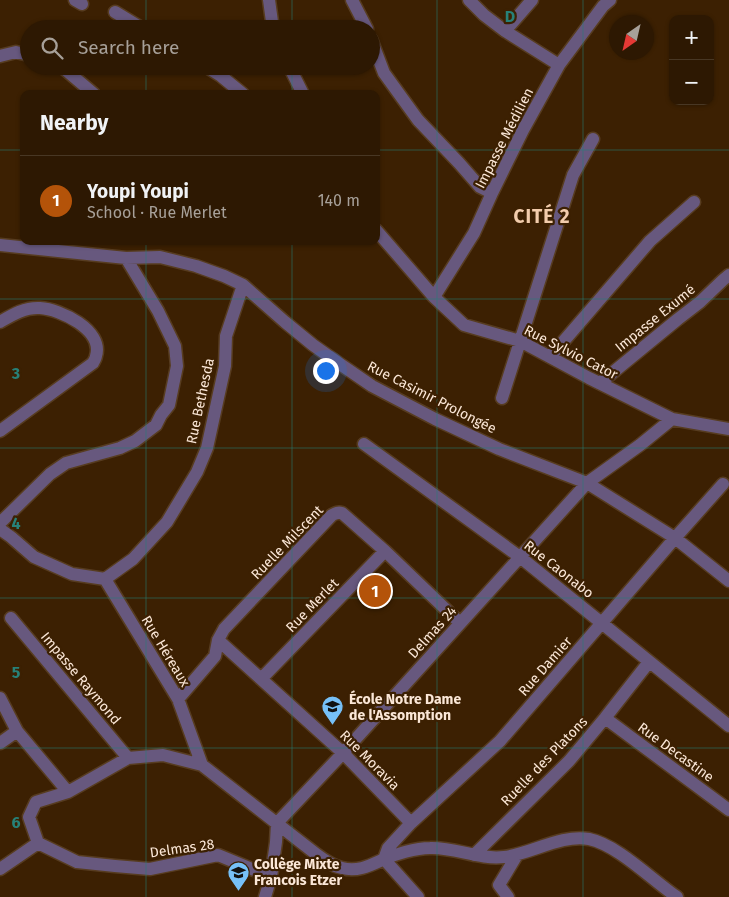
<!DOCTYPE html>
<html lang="en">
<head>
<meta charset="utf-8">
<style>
  :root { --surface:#2d1802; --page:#392511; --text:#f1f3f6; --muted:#a7a099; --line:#483724; --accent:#b45309 }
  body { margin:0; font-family:"Fira Sans",sans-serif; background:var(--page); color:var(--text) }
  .controls { position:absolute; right:15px; top:15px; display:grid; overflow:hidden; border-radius:10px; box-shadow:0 1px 4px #0004 }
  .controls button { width:45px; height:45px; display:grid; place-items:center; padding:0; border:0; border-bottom:1px solid var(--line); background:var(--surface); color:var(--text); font:25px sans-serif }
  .compass { position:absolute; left:609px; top:15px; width:45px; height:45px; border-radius:50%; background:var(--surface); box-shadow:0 1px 4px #0004; rotate:214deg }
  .you { position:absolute; left:325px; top:370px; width:18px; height:18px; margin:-12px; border:4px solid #fff; border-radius:50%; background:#1a73e8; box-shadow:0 0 0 8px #1a73e833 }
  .badge { display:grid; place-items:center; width:32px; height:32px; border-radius:50%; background:var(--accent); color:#fff; font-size:16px; font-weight:700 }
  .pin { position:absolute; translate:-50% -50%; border:2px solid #fff; box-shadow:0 1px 5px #0006 }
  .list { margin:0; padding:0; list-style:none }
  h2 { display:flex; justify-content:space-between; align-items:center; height:65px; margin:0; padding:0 20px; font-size:21px }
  h2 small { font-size:16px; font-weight:400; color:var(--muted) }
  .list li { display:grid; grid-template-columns:32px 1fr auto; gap:15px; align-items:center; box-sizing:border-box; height:90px; padding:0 20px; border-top:1px solid var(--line) }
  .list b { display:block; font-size:19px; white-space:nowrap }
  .list p { margin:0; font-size:16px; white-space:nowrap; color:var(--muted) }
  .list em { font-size:16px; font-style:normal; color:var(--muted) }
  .icon { flex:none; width:28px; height:28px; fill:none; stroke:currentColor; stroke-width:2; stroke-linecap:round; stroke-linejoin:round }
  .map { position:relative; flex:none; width:729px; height:897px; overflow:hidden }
  .search { position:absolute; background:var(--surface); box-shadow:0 1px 4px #0004; left:20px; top:20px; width:360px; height:55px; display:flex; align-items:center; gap:12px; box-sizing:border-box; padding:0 18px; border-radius:28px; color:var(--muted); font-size:19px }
  .panel { position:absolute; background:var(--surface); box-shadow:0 1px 4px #0004; left:20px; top:90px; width:360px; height:155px; border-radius:10px }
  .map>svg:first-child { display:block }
</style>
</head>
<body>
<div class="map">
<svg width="729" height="897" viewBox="0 0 729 897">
  <rect width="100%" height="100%" fill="#3c2002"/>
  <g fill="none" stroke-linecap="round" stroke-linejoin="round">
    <defs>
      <path id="street" d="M 75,0 L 82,4
        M 269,0 L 273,29
        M 352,0 L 367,29
        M 469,0 L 484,15 L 505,31 L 559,65
        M 115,12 L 143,29
        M 505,31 L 532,0
        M 371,39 L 384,73 L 418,120 L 459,163 L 480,187 L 492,193
        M 0,56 L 16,52 L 29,55
        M 61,66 L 94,94
        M 205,66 L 221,76 L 243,94
        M 289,66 L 303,94
        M 376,230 L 434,297 L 464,325 L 520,341 L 589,378 L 672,419 L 729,429
        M 0,245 L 126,258 L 160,257 L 196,266 L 224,276 L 243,285 L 285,322 L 313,345 L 337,362 L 372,386 L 435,419 L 499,449 L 587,483 L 675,538 L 729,581
        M 434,297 L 474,233 L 492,193 L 523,130 L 559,65 L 603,6 L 610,0
        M 0,322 C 12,315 25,307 40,308 C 60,309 104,330 96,356 C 96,358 94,361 93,363 L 0,431
        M 550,357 L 650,241 L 694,202
        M 600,383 L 678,319 L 700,302 L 723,280 L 729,275
        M 502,398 L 573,175 L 593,139
        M 364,444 L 520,557 L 729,726
        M 0,523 L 50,474 L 66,463 L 120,448 L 135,441 L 156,425 L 161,415 L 169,405 L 177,366 L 175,346 L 158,311 L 126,258
        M 0,529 L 11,537 L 34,557 L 72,574 L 105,579 L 178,699 L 202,765 L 316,854 C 324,860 332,866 342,868 C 357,872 369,866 382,860 C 395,854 416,848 430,848 C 455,847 479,860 504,857 C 531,854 561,834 589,839 C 618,845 652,880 677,897
        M 105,579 L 133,559 L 167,522 L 197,472 L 207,448 L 225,366 L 226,336 L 243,285
        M 11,618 L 128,758
        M 218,640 L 343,753 L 411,823
        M 261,679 L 385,551
        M 0,698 L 17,731 L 68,792
        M 178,699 L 215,656 L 218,640 L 224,629 L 332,515 C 336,513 338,512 342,513 L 385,551 L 460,623
        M 605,718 L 729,810
        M 0,743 L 17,731
        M 202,765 L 163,755 L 128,758 L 68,792 L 36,802 L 29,817 L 38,843 L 77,862 L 115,866 L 150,869 L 218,855 L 271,877
        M 474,855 L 569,761 L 605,718 L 649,662
        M 0,869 L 38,843
        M 265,897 L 271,877 L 276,842 L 277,823 L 343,753 L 587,483 L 640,445 L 672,419
        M 418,897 L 384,859 L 388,848 L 411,823 L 500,741 L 675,538 L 723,484
        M 508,897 L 499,885 L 517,855"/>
    </defs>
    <!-- street casing -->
    <use href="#street" stroke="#573c20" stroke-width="15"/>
    <!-- street -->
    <use href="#street" stroke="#67587e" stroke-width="12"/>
  </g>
  <!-- grid -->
  <path fill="none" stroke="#278178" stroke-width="1" stroke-opacity="0.55" d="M 146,0 L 146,29M 292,0 L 292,29M 437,0 L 437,897M 583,0 L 583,897M 146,66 L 146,94M 292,66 L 292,94M 0,150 L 24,150M 376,150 L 729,150M 146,241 L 146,897M 292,241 L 292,897M 0,299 L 729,299M 0,448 L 729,448M 0,598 L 729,598M 0,748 L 729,748"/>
  <!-- icons -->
  <defs>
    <symbol id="school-pin" viewBox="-11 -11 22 30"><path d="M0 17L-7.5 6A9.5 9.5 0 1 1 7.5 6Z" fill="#76c0f7" stroke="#3c2002"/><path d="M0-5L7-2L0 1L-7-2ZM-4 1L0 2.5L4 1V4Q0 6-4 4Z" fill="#111"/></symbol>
    <symbol id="university-pin" viewBox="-11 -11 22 30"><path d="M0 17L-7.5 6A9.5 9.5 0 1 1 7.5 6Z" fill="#76c0f7" stroke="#3c2002"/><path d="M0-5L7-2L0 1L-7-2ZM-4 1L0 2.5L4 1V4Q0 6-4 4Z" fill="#111"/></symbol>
  </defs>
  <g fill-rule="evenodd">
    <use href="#school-pin" x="320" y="694" width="25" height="34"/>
    <use href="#university-pin" x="226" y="860" width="25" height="34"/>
  </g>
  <g text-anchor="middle" stroke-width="4.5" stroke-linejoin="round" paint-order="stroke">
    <!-- street labels -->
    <g font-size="14" fill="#fbe7d7" stroke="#3c2002">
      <text transform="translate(504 138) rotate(-63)" y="5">Impasse Médilien</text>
      <text transform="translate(655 318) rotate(-39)" y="5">Impasse Exumé</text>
      <text transform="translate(571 352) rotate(27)" y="5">Rue Sylvio Cator</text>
      <text transform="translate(432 397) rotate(27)" y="5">Rue Casimir Prolongée</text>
      <text transform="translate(200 401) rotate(-78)" y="5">Rue Bethesda</text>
      <text transform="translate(287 542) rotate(-46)" y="5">Ruelle Milscent</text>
      <text transform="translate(559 569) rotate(38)" y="5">Rue Caonabo</text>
      <text transform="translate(312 605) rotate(-46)" y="5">Rue Merlet</text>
      <text transform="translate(432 632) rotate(-48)" y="5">Delmas 24</text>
      <text transform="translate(166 651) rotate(59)" y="5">Rue Héreaux</text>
      <text transform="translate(545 666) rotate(-49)" y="5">Rue Damier</text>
      <text transform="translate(81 678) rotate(50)" y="5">Impasse Raymond</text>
      <text transform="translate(676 752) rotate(36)" y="5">Rue Decastine</text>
      <text transform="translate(370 760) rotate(45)" y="5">Rue Moravia</text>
      <text transform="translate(544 761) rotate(-46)" y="5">Ruelle des Platons</text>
      <text transform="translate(182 848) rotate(-8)" y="5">Delmas 28</text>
    </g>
    <!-- poi labels -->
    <g font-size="14" font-weight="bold" fill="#fbe7d7" stroke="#3c2002" text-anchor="start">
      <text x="349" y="704">École Notre Dame<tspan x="349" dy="16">de l'Assomption</tspan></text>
      <text x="254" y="869">Collège Mixte<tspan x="254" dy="16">Francois Etzer</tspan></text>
    </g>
    <!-- district labels -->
    <g font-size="19" font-weight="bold" letter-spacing="1" fill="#f2ccac" stroke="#3c2002">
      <text x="542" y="223">CITÉ 2</text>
    </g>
  </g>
  <g font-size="16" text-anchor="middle" font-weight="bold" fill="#278178" stroke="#3c2002" stroke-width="4.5" stroke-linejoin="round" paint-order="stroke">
    <text x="510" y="22">D</text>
    <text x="16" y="379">3</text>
    <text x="16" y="529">4</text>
    <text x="16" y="678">5</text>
    <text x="16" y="828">6</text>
  </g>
</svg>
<div class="controls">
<button>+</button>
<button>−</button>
</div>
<svg class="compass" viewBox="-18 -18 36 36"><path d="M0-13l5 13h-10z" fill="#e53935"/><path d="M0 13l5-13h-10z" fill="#a7a099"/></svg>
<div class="you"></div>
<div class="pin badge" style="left:375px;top:591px">1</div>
<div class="search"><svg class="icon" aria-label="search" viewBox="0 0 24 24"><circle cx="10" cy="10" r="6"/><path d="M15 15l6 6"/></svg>Search here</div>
<section class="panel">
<h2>Nearby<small></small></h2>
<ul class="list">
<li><span class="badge">1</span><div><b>Youpi Youpi</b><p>School · Rue Merlet</p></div><em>140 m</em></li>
</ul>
</section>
</div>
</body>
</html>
